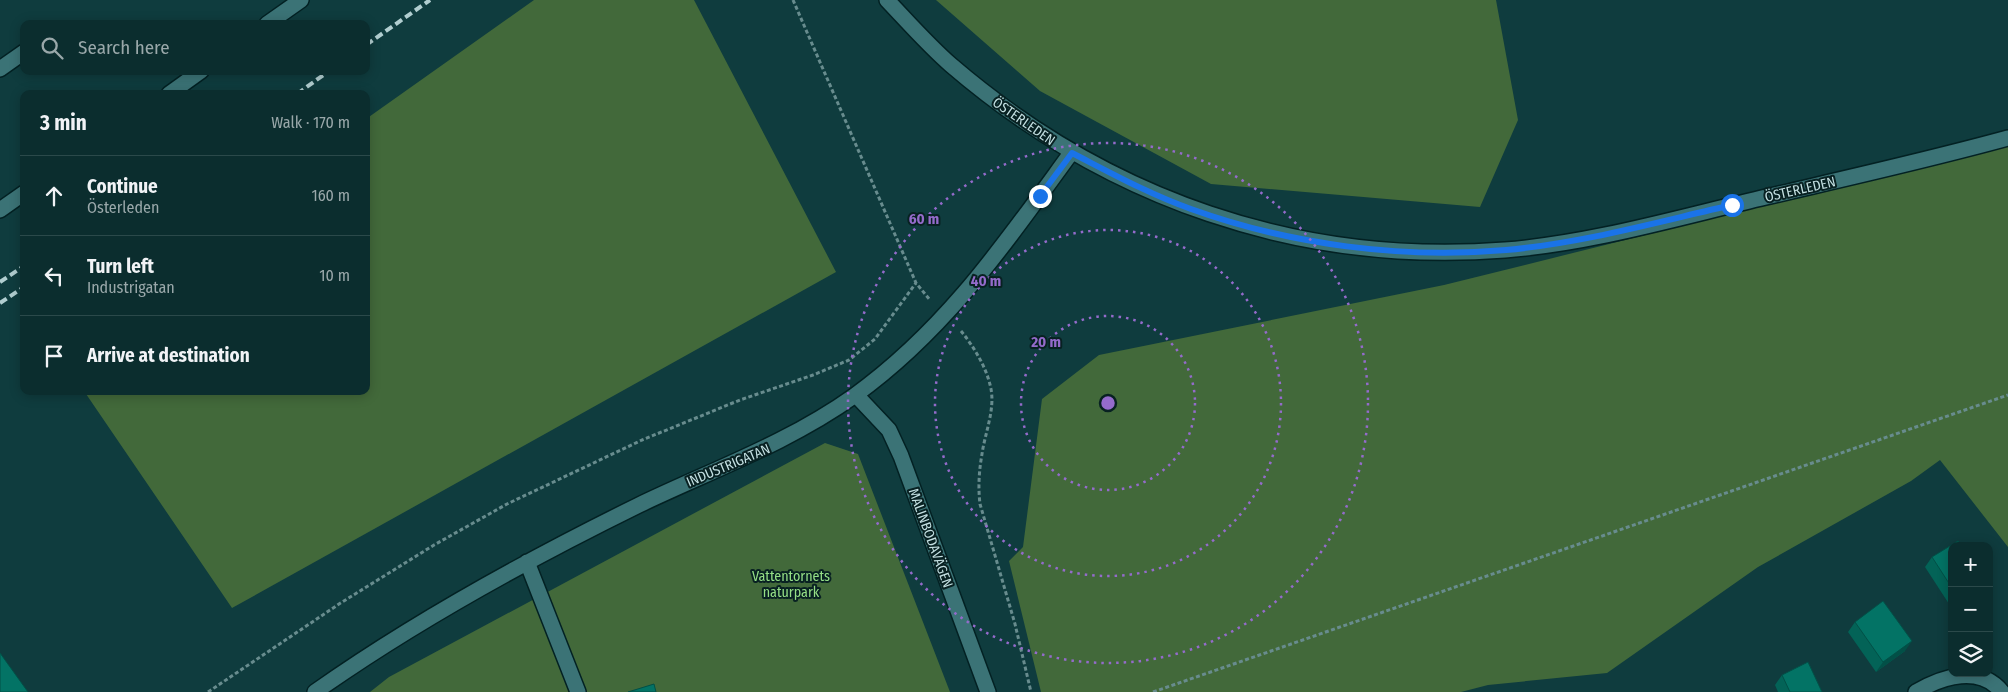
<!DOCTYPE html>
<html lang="en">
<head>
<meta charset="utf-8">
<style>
  :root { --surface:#0b2d2e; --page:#19393a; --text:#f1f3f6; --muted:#9aa8aa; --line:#2b494a }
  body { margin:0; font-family:"Fira Sans Condensed",sans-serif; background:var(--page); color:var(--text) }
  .controls { position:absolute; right:15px; bottom:15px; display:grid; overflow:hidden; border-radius:10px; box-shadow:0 2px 12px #0003 }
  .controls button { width:45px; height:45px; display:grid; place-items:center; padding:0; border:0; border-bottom:1px solid var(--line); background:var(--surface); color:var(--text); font:25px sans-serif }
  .stop { position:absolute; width:15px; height:15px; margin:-11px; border:4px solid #1a73e8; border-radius:50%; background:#fff }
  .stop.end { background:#1a73e8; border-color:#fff; box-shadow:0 1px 5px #0008 }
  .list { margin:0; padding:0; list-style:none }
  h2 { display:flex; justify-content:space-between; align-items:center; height:65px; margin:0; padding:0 20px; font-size:21px }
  h2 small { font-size:16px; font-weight:400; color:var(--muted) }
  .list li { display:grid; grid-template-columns:32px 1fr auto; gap:15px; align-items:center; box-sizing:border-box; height:80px; padding:0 20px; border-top:1px solid var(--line) }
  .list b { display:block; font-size:19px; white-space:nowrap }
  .list p { margin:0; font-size:16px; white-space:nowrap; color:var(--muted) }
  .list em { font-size:16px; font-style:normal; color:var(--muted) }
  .icon { flex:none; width:28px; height:28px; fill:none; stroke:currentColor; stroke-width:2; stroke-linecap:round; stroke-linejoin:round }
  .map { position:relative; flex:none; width:2008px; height:692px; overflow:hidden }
  .search { position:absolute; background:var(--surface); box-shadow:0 2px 12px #0003; left:20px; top:20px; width:350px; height:55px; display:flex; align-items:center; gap:12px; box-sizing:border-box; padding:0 18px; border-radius:10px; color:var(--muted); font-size:19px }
  .panel { position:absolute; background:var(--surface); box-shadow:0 2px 12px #0003; left:20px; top:90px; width:350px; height:305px; border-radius:10px }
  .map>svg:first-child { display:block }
</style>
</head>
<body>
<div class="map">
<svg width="2008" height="692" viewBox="0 0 2008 692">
  <rect width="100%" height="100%" fill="#0f3c3e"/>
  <!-- green -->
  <path fill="#42693a" d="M 534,0 L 694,0 L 836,272 L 232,608 L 84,391 L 366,391 L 366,119 Z
    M 936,0 L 1496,0 L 1518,120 L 1480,207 L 1211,184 L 1040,91 Z
    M 2008,145 L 2008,547 L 1940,460 L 1911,481 L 1758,567 L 1607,673 L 1488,685 L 1461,692 L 1041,692 L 1009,561 L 1023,547 L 1042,399 L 1099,355 L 1444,285 Z
    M 825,443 L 858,454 L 950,692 L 370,692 L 389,677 Z"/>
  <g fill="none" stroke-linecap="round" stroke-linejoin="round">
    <defs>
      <path id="minor" d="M 887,0 C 908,22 928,45 951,65 C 1107,199 1299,266 1505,250 C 1593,243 1680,217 1766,197 C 1847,178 1928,160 2008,138
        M 267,24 L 301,0
        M 0,69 L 24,52
        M 169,94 L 201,71
        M 0,210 L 24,193
        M 856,395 L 889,430 L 901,456 L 988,692
        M 527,562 L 578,692
        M 315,692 C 417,620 527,560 639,505 C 712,470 788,443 854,396 C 946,330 1006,242 1071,153
        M 1916,692 C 1943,676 1980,665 2002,692"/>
    </defs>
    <!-- minor casing -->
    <use href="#minor" stroke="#032123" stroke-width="18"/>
    <!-- path -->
    <path stroke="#688c8e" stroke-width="3" stroke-dasharray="4 2.5" stroke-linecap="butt" d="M 793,0 L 916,283 L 930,300
      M 961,331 C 974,347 987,368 991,389 C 995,410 985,433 982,454 C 979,471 978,487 980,504 L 1015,624 L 1031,692
      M 208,692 L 339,604 L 434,545 L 507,504 L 642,440 L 740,400 L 813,375 L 849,360 L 875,339 L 916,283
      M 1153,692 L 2008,395"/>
    <!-- minor -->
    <use href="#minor" stroke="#3b7376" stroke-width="15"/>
    <!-- rail -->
    <path stroke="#b1ced0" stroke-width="4" stroke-dasharray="8 4" stroke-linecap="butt" d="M 366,45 L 430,0
      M 297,94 L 329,71
      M 0,282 L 24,266
      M 0,303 L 24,287"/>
  </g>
  <!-- wall -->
  <path fill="#036357" d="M 1952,546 L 1952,606 L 1951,607 L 1925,567 L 1932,557 Z
    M 1855,622 L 1905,651 L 1876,672 L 1848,632 Z
    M 1782,675 L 1822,692 L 1778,692 L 1775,685 Z"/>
  <!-- shaded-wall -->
  <path fill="#025047" d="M 1912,641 L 1905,651 L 1876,672 L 1883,662 Z"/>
  <!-- building -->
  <path fill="#037365" stroke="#025047" d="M 1958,541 L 1962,546 L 1952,546 L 1952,588 L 1932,557 Z
    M 1883,601 L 1912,641 L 1883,662 L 1855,622 Z
    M 0,653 L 28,692 L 0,692 Z
    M 1808,662 L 1822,692 L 1790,692 L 1782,675 Z
    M 654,684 L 656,692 L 628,692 Z"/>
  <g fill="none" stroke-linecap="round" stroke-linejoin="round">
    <!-- route -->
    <path stroke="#1a73e8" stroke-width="6" d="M 1040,196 L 1072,153 C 1111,173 1149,194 1191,209 C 1291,245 1401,259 1506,250 C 1583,243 1657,222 1732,205"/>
  </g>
  <!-- distance rings -->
  <g fill="none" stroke="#946bcb" stroke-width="2.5" stroke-dasharray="2.5 5">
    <circle cx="1108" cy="403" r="87"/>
    <circle cx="1108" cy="403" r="173"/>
    <circle cx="1108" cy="403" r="260"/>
  </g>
  <g text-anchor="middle" stroke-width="4" stroke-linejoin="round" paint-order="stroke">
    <!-- street labels -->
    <g font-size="14" fill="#c3dfe1" stroke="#082122">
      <text transform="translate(1024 121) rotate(35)" y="5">ÖSTERLEDEN</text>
      <text transform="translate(1800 189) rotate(-13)" y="5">ÖSTERLEDEN</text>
      <text transform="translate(728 465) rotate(-23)" y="5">INDUSTRIGATAN</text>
      <text transform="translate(931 538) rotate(70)" y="5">MALINBODAVÄGEN</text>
    </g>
    <!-- park labels -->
    <g font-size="14" fill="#95df86" stroke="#082122">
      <text x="791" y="581">Vattentornets<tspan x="791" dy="16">naturpark</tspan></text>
    </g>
  </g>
  <circle cx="1108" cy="403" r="8" fill="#946bcb" stroke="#082122" stroke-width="2.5"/>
  <g font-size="15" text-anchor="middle" font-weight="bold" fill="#946bcb" stroke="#082122" stroke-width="4" stroke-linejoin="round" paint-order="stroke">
    <text x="924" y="224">60 m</text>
    <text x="986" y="286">40 m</text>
    <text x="1046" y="347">20 m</text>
  </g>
</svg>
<div class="controls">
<button>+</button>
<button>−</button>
<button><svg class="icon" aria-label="layers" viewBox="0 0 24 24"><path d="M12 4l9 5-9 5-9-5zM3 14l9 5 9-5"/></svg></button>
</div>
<div class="stop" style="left:1732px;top:205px"></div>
<div class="stop end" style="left:1040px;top:196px"></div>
<div class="search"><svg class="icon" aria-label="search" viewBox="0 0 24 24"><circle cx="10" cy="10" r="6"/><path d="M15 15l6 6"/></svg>Search here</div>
<section class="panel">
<h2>3 min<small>Walk · 170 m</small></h2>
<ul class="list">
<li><svg class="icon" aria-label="ahead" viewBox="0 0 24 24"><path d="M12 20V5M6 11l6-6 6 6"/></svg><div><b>Continue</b><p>Österleden</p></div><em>160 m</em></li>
<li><svg class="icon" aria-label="left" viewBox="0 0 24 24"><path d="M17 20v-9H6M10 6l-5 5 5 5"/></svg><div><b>Turn left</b><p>Industrigatan</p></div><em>10 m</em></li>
<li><svg class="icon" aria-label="arrive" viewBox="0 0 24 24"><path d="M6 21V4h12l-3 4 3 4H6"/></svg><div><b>Arrive at destination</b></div></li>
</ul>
</section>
</div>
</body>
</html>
